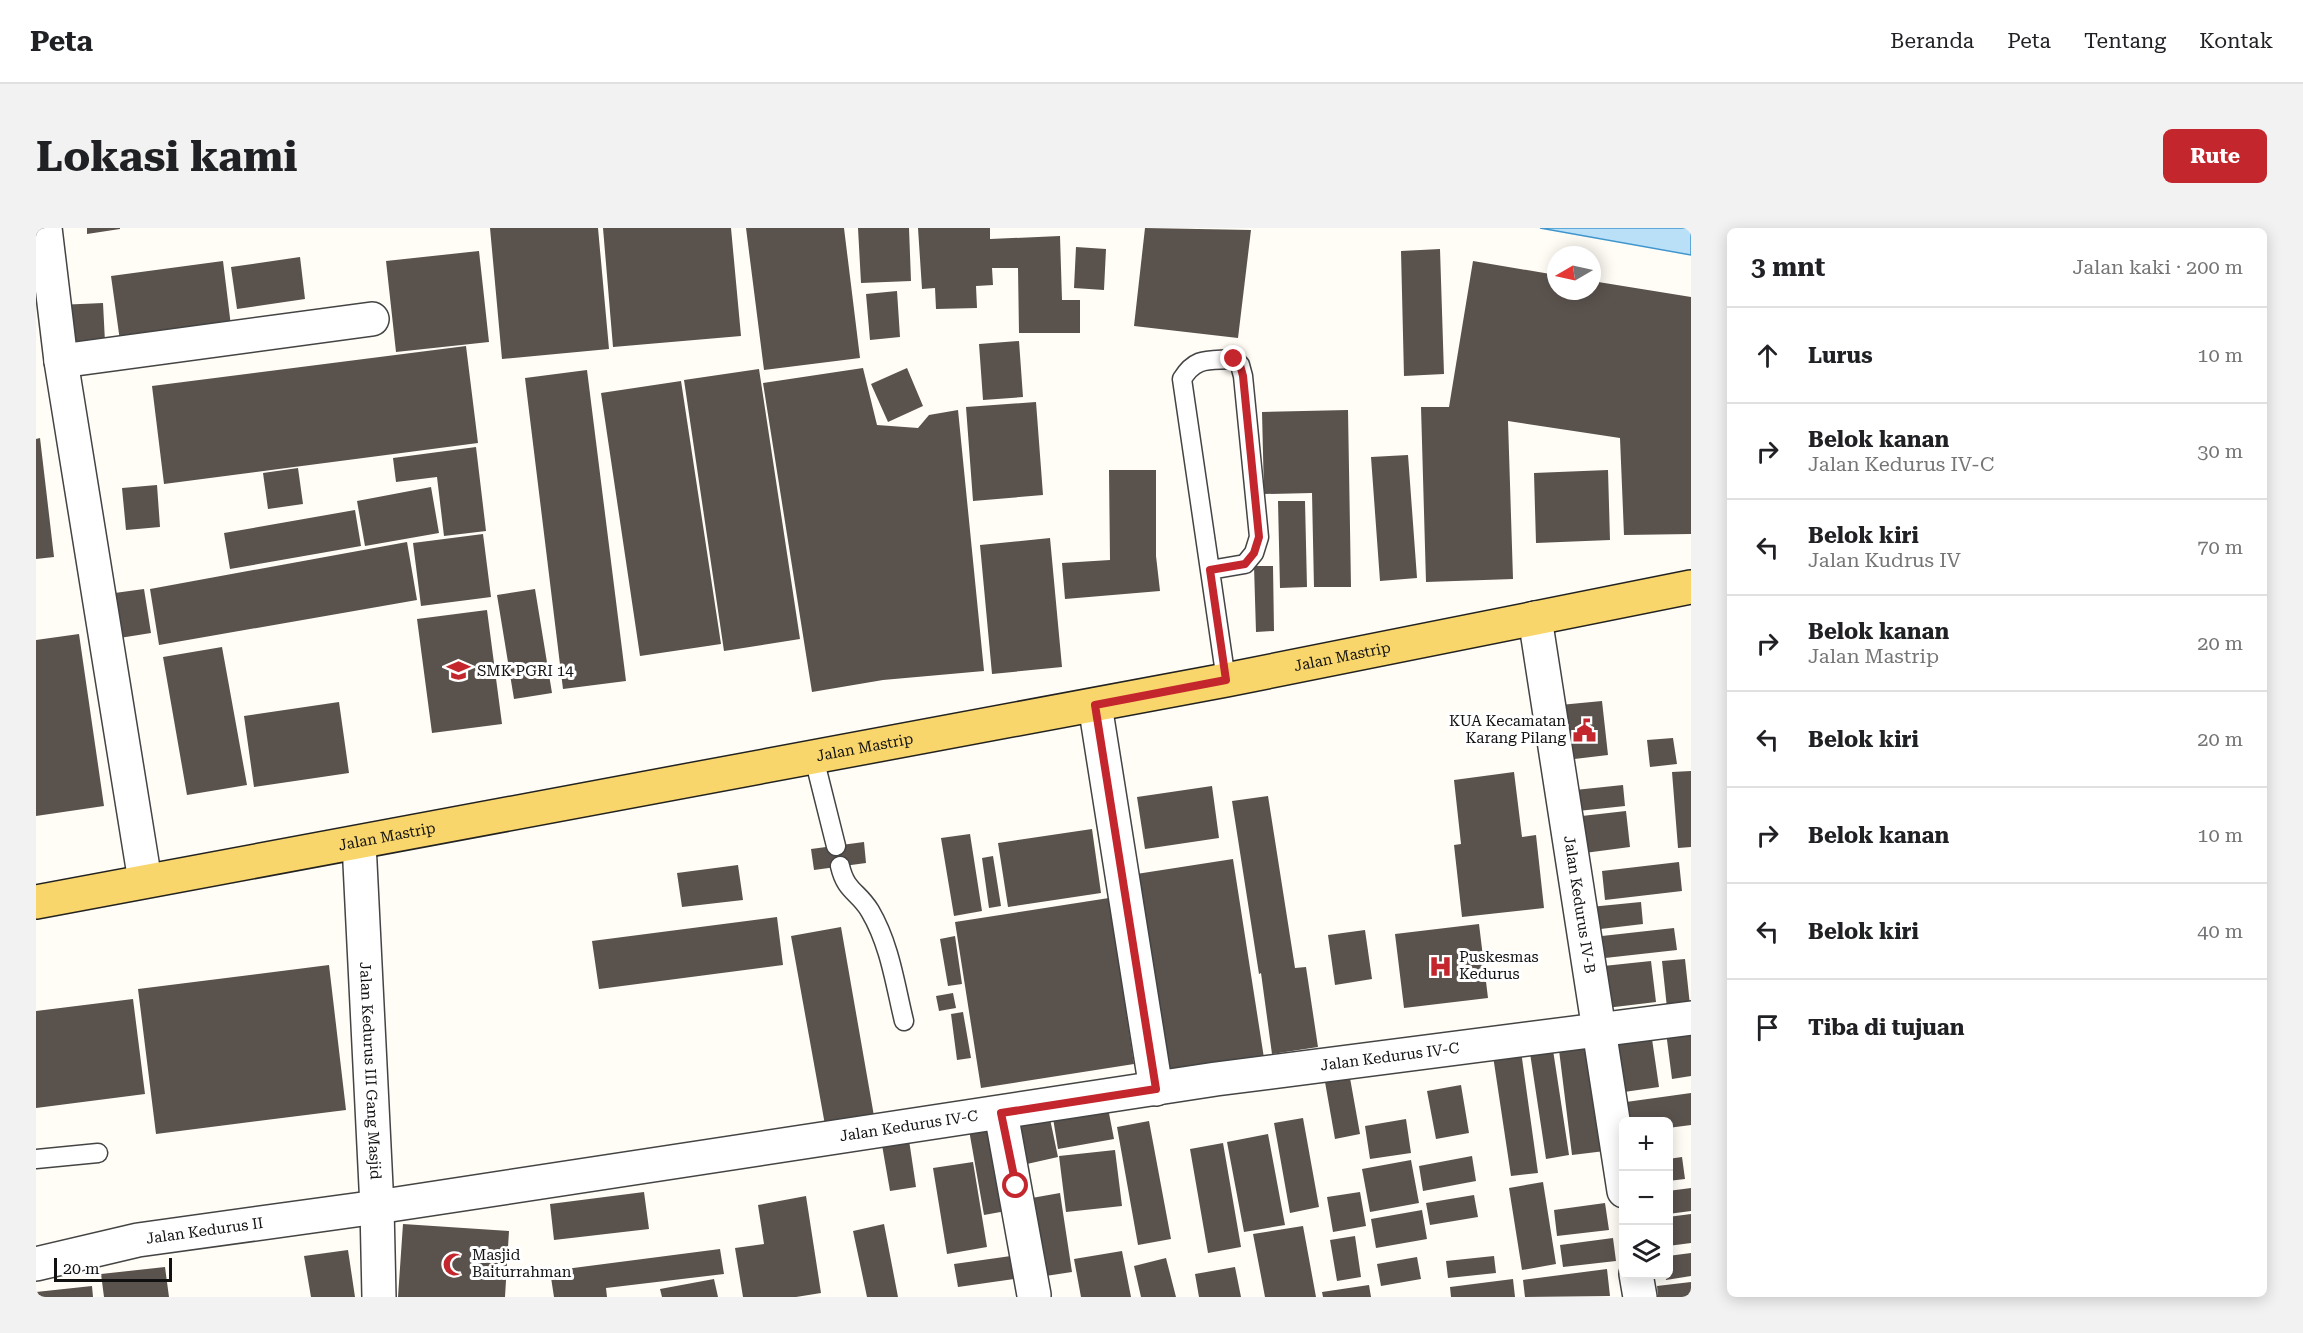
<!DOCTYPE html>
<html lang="id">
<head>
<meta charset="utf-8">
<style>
  :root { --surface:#fff; --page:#f2f2f2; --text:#202124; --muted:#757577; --line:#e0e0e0; --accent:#c4262e }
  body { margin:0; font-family:"Roboto Serif",serif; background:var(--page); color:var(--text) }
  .controls { position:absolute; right:18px; bottom:18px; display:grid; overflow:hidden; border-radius:9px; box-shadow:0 3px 15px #0003 }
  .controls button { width:54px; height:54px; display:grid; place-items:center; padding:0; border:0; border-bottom:2px solid var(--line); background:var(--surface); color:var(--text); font:30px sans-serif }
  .compass { position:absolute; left:1511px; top:18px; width:54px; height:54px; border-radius:50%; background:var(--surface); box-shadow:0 3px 15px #0003; rotate:261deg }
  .scale { position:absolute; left:18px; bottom:15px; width:118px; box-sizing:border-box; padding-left:6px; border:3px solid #111; border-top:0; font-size:16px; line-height:21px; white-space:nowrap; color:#111; -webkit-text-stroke:4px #fff; paint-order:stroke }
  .stop { position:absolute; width:18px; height:18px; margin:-14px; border:4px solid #c4262e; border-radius:50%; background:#fff }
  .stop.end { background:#c4262e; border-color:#fff; box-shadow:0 2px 6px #0008 }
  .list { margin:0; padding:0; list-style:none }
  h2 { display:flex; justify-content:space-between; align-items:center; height:78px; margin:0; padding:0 24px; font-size:26px }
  h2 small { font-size:20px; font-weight:400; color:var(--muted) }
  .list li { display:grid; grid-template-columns:39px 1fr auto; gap:18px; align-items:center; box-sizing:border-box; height:96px; padding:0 24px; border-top:2px solid var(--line) }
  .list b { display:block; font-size:22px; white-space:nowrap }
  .list p { margin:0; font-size:20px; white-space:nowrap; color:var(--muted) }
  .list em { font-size:20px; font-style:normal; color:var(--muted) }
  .icon { flex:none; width:33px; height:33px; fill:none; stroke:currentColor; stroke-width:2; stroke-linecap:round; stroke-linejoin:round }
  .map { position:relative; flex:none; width:1655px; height:1069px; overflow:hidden; border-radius:9px }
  header { display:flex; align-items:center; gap:36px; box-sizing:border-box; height:84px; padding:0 30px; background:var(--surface); border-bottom:2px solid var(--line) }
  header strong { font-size:28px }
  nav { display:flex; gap:33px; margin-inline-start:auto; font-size:21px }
  .intro { display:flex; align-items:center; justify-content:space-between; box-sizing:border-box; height:144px; padding:0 36px }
  h1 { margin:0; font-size:42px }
  .button { padding:15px 27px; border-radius:9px; background:var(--accent); color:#fff; font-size:21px; font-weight:700 }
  main { display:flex; gap:36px; padding:0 36px }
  aside { flex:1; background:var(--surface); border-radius:9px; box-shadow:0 3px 15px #0003 }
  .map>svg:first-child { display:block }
</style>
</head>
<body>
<header>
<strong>Peta</strong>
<nav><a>Beranda</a><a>Peta</a><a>Tentang</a><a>Kontak</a></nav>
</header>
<div class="intro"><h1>Lokasi kami</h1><a class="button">Rute</a></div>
<main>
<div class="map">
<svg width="1655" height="1069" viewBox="0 0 1655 1069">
  <rect width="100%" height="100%" fill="#fffdf5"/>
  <!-- water -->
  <path fill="#b9e0f7" stroke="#3f96cf" stroke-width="1.5" d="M 1504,0 L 1655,0 L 1655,27 Z"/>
  <!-- building -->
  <path fill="#5a524d" d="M 51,0 L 84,0 L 84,1 L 51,6 Z
    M 454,0 L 562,0 L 573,121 L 466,131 Z
    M 567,0 L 695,0 L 705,108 L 577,119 Z
    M 710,0 L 808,0 L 824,130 L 728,142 Z
    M 822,0 L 873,0 L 875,53 L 825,55 Z
    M 882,0 L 954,0 L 954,11 L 1024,8 L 1026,72 L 1044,72 L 1044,105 L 983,105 L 982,40 L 956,40 L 957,57 L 940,58 L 941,80 L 900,81 L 899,60 L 886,61 Z
    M 1109,0 L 1215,2 L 1202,110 L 1098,98 Z
    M 1040,19 L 1070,21 L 1068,62 L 1038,60 Z
    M 1404,21 L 1408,146 L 1368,148 L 1365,23 Z
    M 443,23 L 453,114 L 360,124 L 350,33 Z
    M 264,29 L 269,71 L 201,81 L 195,39 Z
    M 187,33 L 195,98 L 84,113 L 75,48 Z
    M 1437,33 L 1520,47 L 1520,63 L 1556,63 L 1556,53 L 1655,69 L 1655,306 L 1588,307 L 1584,210 L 1472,193 L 1477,351 L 1390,354 L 1385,179 L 1413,179 Z
    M 861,63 L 864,109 L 834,112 L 830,66 Z
    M 67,75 L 69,114 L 24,116 L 22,77 Z
    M 983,113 L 987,169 L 947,172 L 943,116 Z
    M 430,118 L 442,215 L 128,256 L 116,158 Z
    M 827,140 L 841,197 L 882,200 L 893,187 L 922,182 L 948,443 L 847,452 L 776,464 L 727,155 Z
    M 871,140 L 887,178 L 852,194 L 835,156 Z
    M 723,141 L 764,411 L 688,423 L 648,152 Z
    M 551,142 L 590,453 L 527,461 L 489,150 Z
    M 645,153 L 685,416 L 604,428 L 565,165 Z
    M 1000,174 L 1007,267 L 937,273 L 930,179 Z
    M 1312,182 L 1315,359 L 1278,359 L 1276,265 L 1228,266 L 1226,184 Z
    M 4,210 L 18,329 L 0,331 L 0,211 Z
    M 440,219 L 450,303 L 408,308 L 401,249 L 360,254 L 357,230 Z
    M 1372,227 L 1381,350 L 1344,353 L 1335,229 Z
    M 262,240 L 267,276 L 232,281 L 227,245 Z
    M 1073,242 L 1120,242 L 1120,328 L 1124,363 L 1029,371 L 1026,335 L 1074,332 Z
    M 1572,242 L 1574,312 L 1500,315 L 1498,245 Z
    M 121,257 L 124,299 L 90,302 L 86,260 Z
    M 395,259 L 403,305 L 329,318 L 321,273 Z
    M 1242,273 L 1269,273 L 1271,359 L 1244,360 Z
    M 319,282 L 325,318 L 194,341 L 188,305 Z
    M 447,306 L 455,369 L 385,378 L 377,315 Z
    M 1014,310 L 1026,439 L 956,446 L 944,317 Z
    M 371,314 L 381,372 L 123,417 L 114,361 Z
    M 1218,338 L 1237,338 L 1238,403 L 1220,404 Z
    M 108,361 L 115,405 L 71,412 L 64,367 Z
    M 499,361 L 516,465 L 478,471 L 461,367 Z
    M 451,382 L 466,496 L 396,505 L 381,391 Z
    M 43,406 L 68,578 L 0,588 L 0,412 Z
    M 186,419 L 211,557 L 151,567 L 127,429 Z
    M 1566,473 L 1572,527 L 1530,532 L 1524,477 Z
    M 303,474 L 313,545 L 218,559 L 208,488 Z
    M 1637,510 L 1641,536 L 1614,539 L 1611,512 Z
    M 1655,543 L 1655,619 L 1642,620 L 1636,544 Z
    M 1478,544 L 1486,609 L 1500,607 L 1508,680 L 1426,689 L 1418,617 L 1425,616 L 1418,552 Z
    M 1587,557 L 1589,578 L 1542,583 L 1539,562 Z
    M 1176,558 L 1183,610 L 1109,621 L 1101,569 Z
    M 1232,568 L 1259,740 L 1270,739 L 1282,819 L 1236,826 L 1225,745 L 1223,746 L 1196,573 Z
    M 1590,583 L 1594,619 L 1541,626 L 1537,589 Z
    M 1056,601 L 1065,665 L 972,679 L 962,615 Z
    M 934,606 L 946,683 L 918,688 L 905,610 Z
    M 828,614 L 830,635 L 778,642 L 775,621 Z
    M 957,628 L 965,678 L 953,680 L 946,630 Z
    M 1197,631 L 1228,830 L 1125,846 L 1094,647 Z
    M 1643,634 L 1646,663 L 1569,672 L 1566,643 Z
    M 702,637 L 707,672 L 646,679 L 641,645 Z
    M 1073,670 L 1098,836 L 945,860 L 919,694 Z
    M 1605,674 L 1607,696 L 1556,702 L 1554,679 Z
    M 741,689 L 747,737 L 563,761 L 556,713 Z
    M 1443,696 L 1452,770 L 1368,780 L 1359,706 Z
    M 805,699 L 838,888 L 789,897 L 755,708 Z
    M 1638,700 L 1641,722 L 1560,731 L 1557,709 Z
    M 1329,702 L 1336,751 L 1299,757 L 1292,707 Z
    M 919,708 L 926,756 L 912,758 L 904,711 Z
    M 1649,731 L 1654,777 L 1631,780 L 1626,733 Z
    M 1615,733 L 1620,774 L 1562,781 L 1558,739 Z
    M 293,737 L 310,882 L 120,906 L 102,761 Z
    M 917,765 L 920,780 L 903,783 L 900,768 Z
    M 97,771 L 109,866 L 0,880 L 0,783 Z
    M 927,784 L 935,830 L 921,832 L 915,786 Z
    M 1655,801 L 1655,848 L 1636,851 L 1630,804 Z
    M 1555,810 L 1569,923 L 1536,927 L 1522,814 Z
    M 1616,811 L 1623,859 L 1581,865 L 1575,816 Z
    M 1517,822 L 1533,927 L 1510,931 L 1494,825 Z
    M 1485,823 L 1502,945 L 1475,948 L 1457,828 Z
    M 1314,850 L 1324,906 L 1299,911 L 1289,854 Z
    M 1425,857 L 1433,905 L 1400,911 L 1391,863 Z
    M 1655,865 L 1655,897 L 1632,900 L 1632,894 L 1592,894 L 1590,874 Z
    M 1071,875 L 1078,911 L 1022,921 L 1016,884 Z
    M 1267,890 L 1283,979 L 1254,985 L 1238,895 Z
    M 1014,891 L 1022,929 L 982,938 L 974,899 Z
    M 1370,891 L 1375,925 L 1334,931 L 1329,898 Z
    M 1113,893 L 1135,1011 L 1102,1017 L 1081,899 Z
    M 954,898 L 970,983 L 948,987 L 933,902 Z
    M 1232,906 L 1249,997 L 1208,1004 L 1191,914 Z
    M 873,912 L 880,959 L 854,963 L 846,917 Z
    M 1187,915 L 1205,1019 L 1172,1025 L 1154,921 Z
    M 1079,922 L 1086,978 L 1030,984 L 1023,928 Z
    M 1436,928 L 1440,953 L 1387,963 L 1383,938 Z
    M 1646,929 L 1649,951 L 1632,953 L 1632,931 Z
    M 1375,932 L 1383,975 L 1334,984 L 1326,941 Z
    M 937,934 L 951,1019 L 911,1026 L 897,940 Z
    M 1507,954 L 1520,1036 L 1486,1042 L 1473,960 Z
    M 1655,960 L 1655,983 L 1632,986 L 1632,963 Z
    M 608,964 L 613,1001 L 518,1012 L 514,976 Z
    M 1324,964 L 1330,998 L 1297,1004 L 1291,969 Z
    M 1024,965 L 1036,1044 L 1003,1049 L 990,971 Z
    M 1438,967 L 1442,989 L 1394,997 L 1390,975 Z
    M 770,968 L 785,1065 L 760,1069 L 707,1069 L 699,1020 L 728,1016 L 722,977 Z
    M 1569,975 L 1573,1002 L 1521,1008 L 1518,982 Z
    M 1386,982 L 1391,1011 L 1340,1020 L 1335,991 Z
    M 1655,986 L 1655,1015 L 1632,1018 L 1632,989 Z
    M 367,996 L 473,1003 L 469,1069 L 362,1069 Z
    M 848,996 L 862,1069 L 831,1069 L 817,1003 Z
    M 1267,998 L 1280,1069 L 1229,1069 L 1217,1006 Z
    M 1319,1008 L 1325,1049 L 1301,1053 L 1294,1012 Z
    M 1577,1010 L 1580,1033 L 1527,1039 L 1524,1017 Z
    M 684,1021 L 688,1046 L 570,1060 L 571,1069 L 518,1069 L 514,1043 Z
    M 312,1022 L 319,1069 L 275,1069 L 268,1028 Z
    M 1086,1023 L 1095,1069 L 1045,1069 L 1038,1031 Z
    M 1655,1025 L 1655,1048 L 1630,1052 L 1629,1046 L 1632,1046 L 1632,1028 Z
    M 975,1028 L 978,1051 L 922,1059 L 918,1036 Z
    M 1458,1028 L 1460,1045 L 1412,1050 L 1410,1033 Z
    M 1381,1029 L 1385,1051 L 1345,1058 L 1341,1036 Z
    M 1130,1030 L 1140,1069 L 1105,1069 L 1098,1038 Z
    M 129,1039 L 133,1069 L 68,1069 L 65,1046 Z
    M 1199,1039 L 1205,1069 L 1163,1069 L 1159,1046 Z
    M 1571,1041 L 1574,1068 L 1489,1069 L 1487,1052 Z
    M 678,1051 L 682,1069 L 626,1069 L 624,1061 Z
    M 1477,1051 L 1479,1069 L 1415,1069 L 1414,1059 Z
    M 1655,1054 L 1655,1069 L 1622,1069 L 1621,1058 Z
    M 1333,1057 L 1335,1069 L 1287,1069 L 1286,1064 Z
    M 56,1058 L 57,1069 L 0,1069 L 0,1064 Z"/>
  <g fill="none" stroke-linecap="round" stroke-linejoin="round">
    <defs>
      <path id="service" d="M 1174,342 L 1209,336 L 1218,325 L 1223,309 L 1207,148 L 1204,137 L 1198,131 C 1173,133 1160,128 1146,151 L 1190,452
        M 778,530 L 800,618
        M 804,638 C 810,664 822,663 834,683 C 854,717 859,756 868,793
        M 0,931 L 62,925"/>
      <g id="minor">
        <path d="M 9,0 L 25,133 L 109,653"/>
        <path d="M 25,133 L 336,91"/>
        <path id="s1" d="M 1499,390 L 1588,963"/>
        <path d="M 1059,477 L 1120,861"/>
        <path id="s2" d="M 323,615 L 341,979 L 343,1069"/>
        <path d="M 965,885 L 998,1067"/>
        <path id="s3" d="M 0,1036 L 102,1012 L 341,979 L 1180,851 L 1655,790"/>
        <path d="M 1600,1046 L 1604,1069"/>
      </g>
      <g id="primary">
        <path id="s4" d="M 0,674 L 1190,452 L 1655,359"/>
      </g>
    </defs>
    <!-- service casing -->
    <use href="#service" stroke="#444" stroke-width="21"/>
    <!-- minor casing -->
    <use href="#minor" stroke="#444" stroke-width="36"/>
    <!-- primary casing -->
    <use href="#primary" stroke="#222" stroke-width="36"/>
    <!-- service -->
    <use href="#service" stroke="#fff" stroke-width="18"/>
    <!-- minor -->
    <use href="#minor" stroke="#fff" stroke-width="33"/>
    <!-- primary -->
    <use href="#primary" stroke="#f9d66b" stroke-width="33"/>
  </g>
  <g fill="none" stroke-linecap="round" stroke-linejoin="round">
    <!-- route -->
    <path stroke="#c4262e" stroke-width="8" d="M 980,958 L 965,885 L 1120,861 L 1059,477 L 1190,452 L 1174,342 L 1209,336 L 1218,325 L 1223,309 L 1207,148 L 1204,137 L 1198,131"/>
  </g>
  <!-- icons -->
  <defs>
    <symbol id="school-bare" viewBox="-9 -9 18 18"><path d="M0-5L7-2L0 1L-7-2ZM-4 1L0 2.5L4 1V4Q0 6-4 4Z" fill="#c4262e" stroke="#fff" stroke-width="2.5" paint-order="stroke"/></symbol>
    <symbol id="civic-bare" viewBox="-9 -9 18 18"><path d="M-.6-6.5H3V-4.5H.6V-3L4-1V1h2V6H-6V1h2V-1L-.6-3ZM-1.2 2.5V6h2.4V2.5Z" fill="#c4262e" stroke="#fff" stroke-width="2.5" paint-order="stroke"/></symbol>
    <symbol id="hospital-bare" viewBox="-9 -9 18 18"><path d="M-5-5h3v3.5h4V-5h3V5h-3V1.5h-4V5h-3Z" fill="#c4262e" stroke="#fff" stroke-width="2.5" paint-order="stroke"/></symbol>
    <symbol id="mosque-bare" viewBox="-9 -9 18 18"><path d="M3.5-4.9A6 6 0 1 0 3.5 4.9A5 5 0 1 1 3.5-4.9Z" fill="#c4262e" stroke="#fff" stroke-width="2.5" paint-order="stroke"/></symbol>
  </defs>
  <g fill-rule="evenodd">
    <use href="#school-bare" x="406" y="426" width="33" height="33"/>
    <use href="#civic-bare" x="1532" y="486" width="33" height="33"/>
    <use href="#hospital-bare" x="1388" y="722" width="33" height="33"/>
    <use href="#mosque-bare" x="402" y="1020" width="33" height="33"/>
  </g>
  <g text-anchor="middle" stroke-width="6" stroke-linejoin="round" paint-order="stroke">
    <!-- street labels -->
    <g font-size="15" fill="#111" stroke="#fff">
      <text dy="5" stroke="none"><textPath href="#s4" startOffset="1329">Jalan Mastrip</textPath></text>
      <text dy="5" stroke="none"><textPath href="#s4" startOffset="843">Jalan Mastrip</textPath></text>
      <text dy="5" stroke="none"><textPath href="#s4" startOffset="357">Jalan Mastrip</textPath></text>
      <text dy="5" stroke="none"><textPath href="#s1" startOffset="290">Jalan Kedurus IV-B</textPath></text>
      <text dy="5" stroke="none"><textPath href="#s3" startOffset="1370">Jalan Kedurus IV-C</textPath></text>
      <text dy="5" stroke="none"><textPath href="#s2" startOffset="228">Jalan Kedurus III Gang Masjid</textPath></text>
      <text dy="5" stroke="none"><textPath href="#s3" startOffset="884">Jalan Kedurus IV-C</textPath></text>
      <text dy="5" stroke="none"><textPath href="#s3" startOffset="172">Jalan Kedurus II</textPath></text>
    </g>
    <!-- poi labels -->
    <g font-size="15" fill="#111" stroke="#fff" text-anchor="start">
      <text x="441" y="448">SMK PGRI 14</text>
      <text x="1530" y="498" text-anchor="end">KUA Kecamatan<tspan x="1530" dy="17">Karang Pilang</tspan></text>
      <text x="1423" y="734">Puskesmas<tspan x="1423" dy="17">Kedurus</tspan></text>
      <text x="436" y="1032">Masjid<tspan x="436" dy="17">Baiturrahman</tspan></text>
    </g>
  </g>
</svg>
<div class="controls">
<button>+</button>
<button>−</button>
<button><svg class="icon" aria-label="layers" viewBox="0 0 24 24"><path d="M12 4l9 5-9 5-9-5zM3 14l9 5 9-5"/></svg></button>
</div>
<svg class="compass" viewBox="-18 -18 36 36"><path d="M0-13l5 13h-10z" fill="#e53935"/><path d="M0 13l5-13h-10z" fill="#757577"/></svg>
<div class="scale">20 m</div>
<div class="stop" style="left:980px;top:958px"></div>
<div class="stop end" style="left:1198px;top:131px"></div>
</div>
<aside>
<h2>3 mnt<small>Jalan kaki · 200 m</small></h2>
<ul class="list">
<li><svg class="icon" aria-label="ahead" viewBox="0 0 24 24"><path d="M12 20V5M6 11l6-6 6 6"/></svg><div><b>Lurus</b></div><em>10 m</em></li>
<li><svg class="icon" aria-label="right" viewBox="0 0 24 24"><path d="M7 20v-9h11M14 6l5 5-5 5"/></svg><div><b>Belok kanan</b><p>Jalan Kedurus IV-C</p></div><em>30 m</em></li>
<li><svg class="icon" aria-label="left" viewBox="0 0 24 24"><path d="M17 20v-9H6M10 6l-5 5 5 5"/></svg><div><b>Belok kiri</b><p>Jalan Kudrus IV</p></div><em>70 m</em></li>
<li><svg class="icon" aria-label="right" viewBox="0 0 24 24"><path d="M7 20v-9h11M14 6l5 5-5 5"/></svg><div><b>Belok kanan</b><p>Jalan Mastrip</p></div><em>20 m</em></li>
<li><svg class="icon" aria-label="left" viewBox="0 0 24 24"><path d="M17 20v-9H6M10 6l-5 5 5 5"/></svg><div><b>Belok kiri</b></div><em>20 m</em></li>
<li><svg class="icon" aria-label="right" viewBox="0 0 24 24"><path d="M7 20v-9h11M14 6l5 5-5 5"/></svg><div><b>Belok kanan</b></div><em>10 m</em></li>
<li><svg class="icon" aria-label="left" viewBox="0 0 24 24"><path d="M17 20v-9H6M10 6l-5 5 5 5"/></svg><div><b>Belok kiri</b></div><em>40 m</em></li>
<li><svg class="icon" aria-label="arrive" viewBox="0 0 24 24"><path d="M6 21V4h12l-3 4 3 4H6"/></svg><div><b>Tiba di tujuan</b></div></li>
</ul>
</aside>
</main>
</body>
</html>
